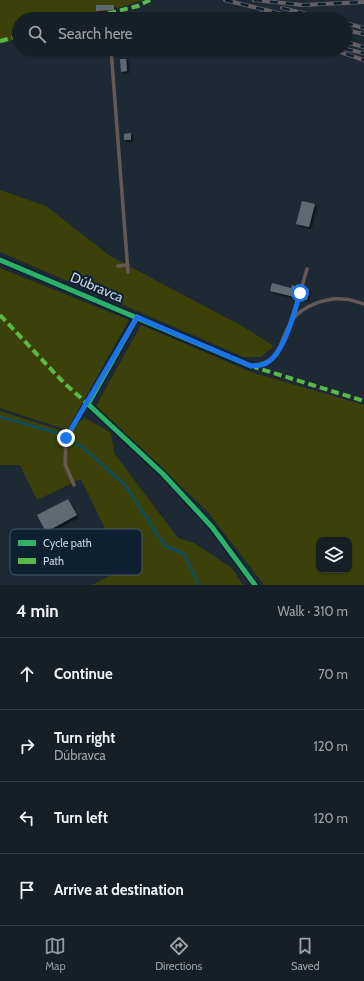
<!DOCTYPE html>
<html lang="en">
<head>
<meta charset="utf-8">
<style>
  :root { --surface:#161f26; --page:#1f272e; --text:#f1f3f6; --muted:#9ea2a7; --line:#353d43; --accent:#8e9aa5 }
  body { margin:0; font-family:Cabin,sans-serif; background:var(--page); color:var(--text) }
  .controls { position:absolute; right:12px; bottom:12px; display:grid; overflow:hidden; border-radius:8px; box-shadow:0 1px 3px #0004 }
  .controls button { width:36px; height:36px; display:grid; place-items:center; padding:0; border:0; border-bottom:1px solid var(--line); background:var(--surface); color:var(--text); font:20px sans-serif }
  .stop { position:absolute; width:12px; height:12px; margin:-9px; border:3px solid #1a73e8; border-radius:50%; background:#fff }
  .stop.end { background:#1a73e8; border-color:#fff; box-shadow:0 1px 4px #0008 }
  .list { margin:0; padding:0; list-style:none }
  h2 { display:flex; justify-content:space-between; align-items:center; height:52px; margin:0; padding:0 16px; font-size:17px }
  h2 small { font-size:13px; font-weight:400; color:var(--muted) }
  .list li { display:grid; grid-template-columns:26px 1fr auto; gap:12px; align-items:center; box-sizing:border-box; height:72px; padding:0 16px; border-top:1px solid var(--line) }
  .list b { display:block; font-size:15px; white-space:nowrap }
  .list p { margin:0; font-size:13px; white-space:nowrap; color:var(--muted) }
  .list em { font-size:13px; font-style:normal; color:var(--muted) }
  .icon { flex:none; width:22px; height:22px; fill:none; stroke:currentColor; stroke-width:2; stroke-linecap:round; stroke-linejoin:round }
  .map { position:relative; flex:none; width:364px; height:585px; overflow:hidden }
  .search { position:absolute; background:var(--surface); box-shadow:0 1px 3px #0004; left:12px; right:12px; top:12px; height:44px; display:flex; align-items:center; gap:10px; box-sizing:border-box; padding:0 14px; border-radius:22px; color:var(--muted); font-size:15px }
  .sheet { height:340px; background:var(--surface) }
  nav { display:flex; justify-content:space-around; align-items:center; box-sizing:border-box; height:56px; border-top:1px solid var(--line); background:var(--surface); font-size:11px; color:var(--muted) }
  nav a { display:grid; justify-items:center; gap:2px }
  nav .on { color:var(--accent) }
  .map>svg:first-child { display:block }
</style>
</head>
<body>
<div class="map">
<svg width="364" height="585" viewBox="0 0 364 585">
  <defs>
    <filter id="shadow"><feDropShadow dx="2" dy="2" stdDeviation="1" flood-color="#0009"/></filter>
  </defs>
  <rect width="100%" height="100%" fill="#1e2933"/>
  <!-- green -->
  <path fill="#3b4108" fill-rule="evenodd" d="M 0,0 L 144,0 L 82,19 L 19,19 L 19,38 L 0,44 Z
    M 0,190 L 46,206 L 110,256 L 242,326 L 274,346 L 261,357 L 244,357 L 0,252 Z
    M 0,268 L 129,320 L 67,430 L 0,408 Z
    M 141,325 L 251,372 L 364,405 L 364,585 L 264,585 L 207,511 L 96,406 ZM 319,540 L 349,540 L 349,570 L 319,570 Z
    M 0,411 L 66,432 L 85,418 L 111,433 L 114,453 L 178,538 L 194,543 L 232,568 L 243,585 L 92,585 L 124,568 L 81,479 L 37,500 L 20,465 L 0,465 Z"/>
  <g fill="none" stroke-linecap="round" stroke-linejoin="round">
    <!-- stream -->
    <path stroke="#0c4f62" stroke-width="2.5" d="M 0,417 L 61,434 L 85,449 L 125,485 L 165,546 L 184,554 L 199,585"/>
  </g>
  <!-- building -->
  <path fill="#5f6972" filter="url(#shadow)" d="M 96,5 L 114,5 L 114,10 L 96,11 Z
    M 120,59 L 126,59 L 127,71 L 121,72 Z
    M 131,133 L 131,140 L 124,140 L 124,134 Z
    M 302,201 L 315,204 L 309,227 L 296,224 Z
    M 272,283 L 291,288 L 292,285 L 298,287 L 295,297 L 270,291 Z
    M 305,288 L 309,289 L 307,300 L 302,298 Z
    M 68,499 L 77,515 L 46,532 L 37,515 Z"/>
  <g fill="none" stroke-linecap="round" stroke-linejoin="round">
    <!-- lane -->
    <path stroke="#655958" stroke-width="3.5" d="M 108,13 L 109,19
      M 111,49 L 128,272
      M 118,266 L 128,265
      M 293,317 L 307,269
      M 251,366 C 285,362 277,341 293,319 C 303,306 327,297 343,299 C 350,299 357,302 364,304
      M 74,485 L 65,464 L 66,438 L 137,317"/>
    <!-- street -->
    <path stroke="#655958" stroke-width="7" d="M 0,260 L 251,366"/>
    <defs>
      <path id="rail" d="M 225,0 L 302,19
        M 254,0 L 303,5 L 364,2
        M 282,8 L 328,19
        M 261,13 L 274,19
        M 345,23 L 364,28
        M 345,30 L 364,34
        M 345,42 L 364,47
        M 331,49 L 364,60
        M 345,49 L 364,53"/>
    </defs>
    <!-- rail casing -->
    <use href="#rail" stroke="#646063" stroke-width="4"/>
    <!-- rail -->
    <use href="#rail" stroke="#0c2032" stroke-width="2.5" stroke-dasharray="8" stroke-linecap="butt"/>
    <!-- quiet -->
    <path stroke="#58b947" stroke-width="4" stroke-dasharray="8 4" stroke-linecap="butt" d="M 85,19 L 138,6 L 150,0
      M 0,41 L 19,36
      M 0,315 L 64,383 L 90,406
      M 251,366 L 364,401"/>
    <defs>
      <path id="cycleway" d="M 0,260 L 251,366
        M 137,317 L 88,404 L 163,474 L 212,527 L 255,585"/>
    </defs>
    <!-- cycleway casing -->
    <use href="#cycleway" stroke="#0c2032" stroke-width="8"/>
    <!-- cycleway -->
    <use href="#cycleway" stroke="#2db169" stroke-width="5"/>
  </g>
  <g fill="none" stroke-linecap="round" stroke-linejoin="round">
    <!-- route -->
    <path stroke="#1a73e8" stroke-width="5" d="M 66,438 L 137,317 L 251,366 C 255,365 260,366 264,364 C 283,358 295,311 300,293"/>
  </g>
  <g text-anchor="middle" stroke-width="4" stroke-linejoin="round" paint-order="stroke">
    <!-- street labels -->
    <g font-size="14" fill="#cad7e3" stroke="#0c2032">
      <text transform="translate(97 287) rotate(23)" y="5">Dúbravca</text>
    </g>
  </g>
  <!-- legend -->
  <rect x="10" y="529" width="132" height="46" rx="6" fill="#0c2032" stroke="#455767" stroke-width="1"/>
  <rect x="18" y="540" width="18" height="6" fill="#2db169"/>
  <rect x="18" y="558" width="18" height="6" fill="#58b947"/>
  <g font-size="11" fill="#cad7e3">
    <text x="43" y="547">Cycle path</text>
    <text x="43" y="565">Path</text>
  </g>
</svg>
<div class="controls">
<button><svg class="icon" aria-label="layers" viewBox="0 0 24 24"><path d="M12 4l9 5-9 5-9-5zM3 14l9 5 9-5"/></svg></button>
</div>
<div class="stop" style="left:300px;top:293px"></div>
<div class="stop end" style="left:66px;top:438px"></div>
<div class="search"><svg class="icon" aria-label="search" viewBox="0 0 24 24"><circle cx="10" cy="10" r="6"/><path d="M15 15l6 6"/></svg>Search here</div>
</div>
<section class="sheet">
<h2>4 min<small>Walk · 310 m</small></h2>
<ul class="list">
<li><svg class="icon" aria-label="ahead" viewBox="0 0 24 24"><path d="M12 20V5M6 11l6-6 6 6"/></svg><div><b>Continue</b></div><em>70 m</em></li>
<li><svg class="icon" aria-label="right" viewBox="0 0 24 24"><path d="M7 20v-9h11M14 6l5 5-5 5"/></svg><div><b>Turn right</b><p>Dúbravca</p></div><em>120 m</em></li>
<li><svg class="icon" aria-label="left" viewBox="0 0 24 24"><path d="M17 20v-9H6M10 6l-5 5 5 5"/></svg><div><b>Turn left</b></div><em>120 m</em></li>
<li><svg class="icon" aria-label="arrive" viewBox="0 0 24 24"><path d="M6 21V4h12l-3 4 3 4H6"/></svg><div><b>Arrive at destination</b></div></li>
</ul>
</section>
<nav>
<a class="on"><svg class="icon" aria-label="map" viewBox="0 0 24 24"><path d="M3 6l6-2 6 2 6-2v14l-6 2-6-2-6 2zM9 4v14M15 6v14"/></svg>Map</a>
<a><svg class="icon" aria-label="directions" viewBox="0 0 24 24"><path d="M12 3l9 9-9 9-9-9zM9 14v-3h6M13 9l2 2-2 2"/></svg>Directions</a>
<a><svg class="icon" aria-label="saved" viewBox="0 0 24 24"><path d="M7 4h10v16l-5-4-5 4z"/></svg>Saved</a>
</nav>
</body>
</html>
